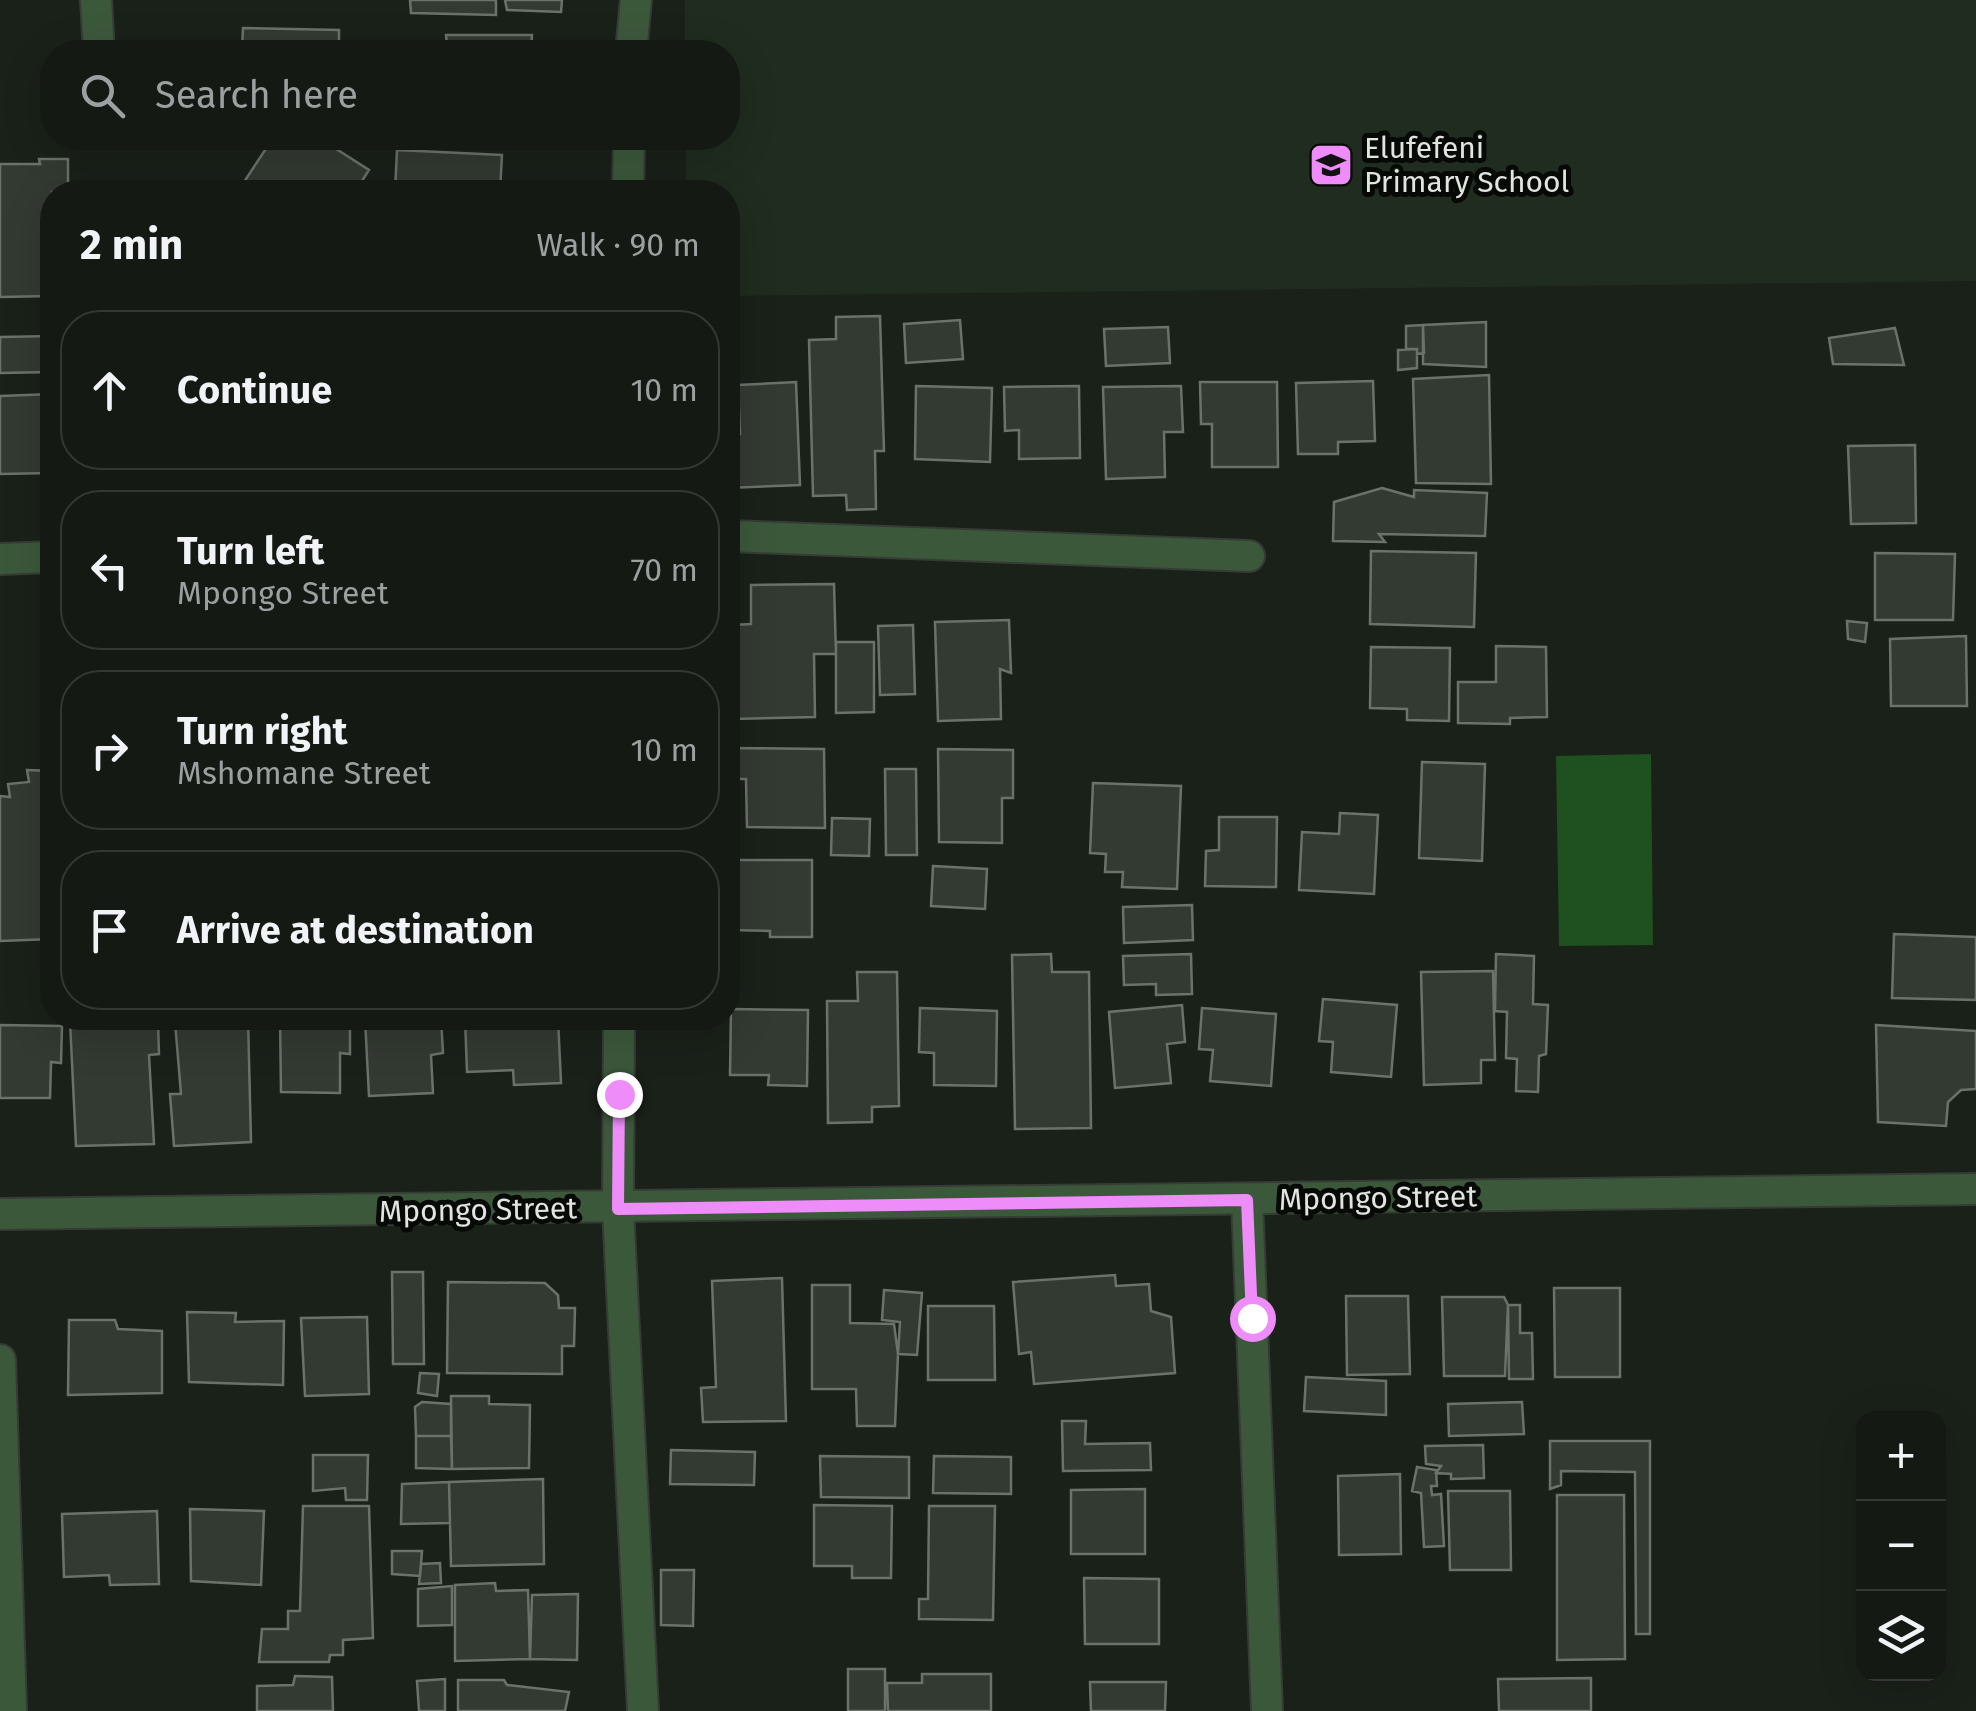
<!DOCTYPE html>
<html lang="en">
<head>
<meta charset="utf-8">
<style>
  :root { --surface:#141913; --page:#1d221c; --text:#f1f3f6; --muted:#9da0a0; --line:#333833 }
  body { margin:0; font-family:"Fira Sans",sans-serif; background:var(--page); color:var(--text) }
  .controls { position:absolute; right:30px; bottom:30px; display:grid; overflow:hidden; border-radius:20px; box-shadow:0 10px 40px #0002 }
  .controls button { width:90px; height:90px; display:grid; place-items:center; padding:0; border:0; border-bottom:2px solid var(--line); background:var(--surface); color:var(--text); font:50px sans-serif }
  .stop { position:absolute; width:30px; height:30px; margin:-22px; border:8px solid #ee8cf9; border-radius:50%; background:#fff }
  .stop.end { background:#ee8cf9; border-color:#fff; box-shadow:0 2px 10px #0008 }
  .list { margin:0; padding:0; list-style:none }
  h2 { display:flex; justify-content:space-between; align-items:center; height:130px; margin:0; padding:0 40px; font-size:42px }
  h2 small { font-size:32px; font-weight:400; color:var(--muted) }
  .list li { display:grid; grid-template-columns:65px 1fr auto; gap:30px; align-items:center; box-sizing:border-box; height:160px; margin:0 20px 20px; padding:0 20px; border:2px solid var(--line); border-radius:40px }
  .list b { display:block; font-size:38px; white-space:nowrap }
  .list p { margin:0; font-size:32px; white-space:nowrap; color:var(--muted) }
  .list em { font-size:32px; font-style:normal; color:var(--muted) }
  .icon { flex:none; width:55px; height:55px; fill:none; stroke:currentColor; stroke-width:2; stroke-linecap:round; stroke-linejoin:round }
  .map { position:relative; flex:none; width:1976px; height:1711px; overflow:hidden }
  .search { position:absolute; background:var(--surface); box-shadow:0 10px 40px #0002; left:40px; top:40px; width:700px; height:110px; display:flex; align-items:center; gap:25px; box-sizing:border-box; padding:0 35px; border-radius:40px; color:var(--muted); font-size:38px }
  .panel { position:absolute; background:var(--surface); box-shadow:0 10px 40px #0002; left:40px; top:180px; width:700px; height:850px; border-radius:40px }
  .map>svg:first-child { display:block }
</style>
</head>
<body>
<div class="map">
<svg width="1976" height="1711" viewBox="0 0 1976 1711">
  <rect width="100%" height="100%" fill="#1a2119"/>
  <!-- built -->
  <path fill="#202c1f" d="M 685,0 L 1976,0 L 1976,281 L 728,296 L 728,192 L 686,192 L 686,138 L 728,138 L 728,52 L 685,52 Z"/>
  <!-- green -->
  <path fill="#1f501f" d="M 1651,754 L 1653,945 L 1559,946 L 1556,756 Z"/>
  <!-- building -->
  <path fill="#333a32" stroke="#6a7269" stroke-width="2.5" d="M 410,0 L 496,0 L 496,15 L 411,13 Z
    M 505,0 L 562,0 L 561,12 L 507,10 Z
    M 243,28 L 339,30 L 339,52 L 227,52 L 227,49 L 242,49 Z
    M 446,35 L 532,35 L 531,52 L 413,52 L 413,45 L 447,45 Z
    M 273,138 L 319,138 L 369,170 L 355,192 L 259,192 L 244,182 Z
    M 329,138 L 365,138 L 364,148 L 332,146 Z
    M 404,138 L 558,138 L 558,144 L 404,146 Z
    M 397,150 L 502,155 L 500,192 L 395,192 Z
    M 39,159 L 68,159 L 68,192 L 52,192 L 52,289 L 50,296 L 0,297 L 0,164 L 40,164 Z
    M 880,316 L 884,451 L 875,451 L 876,509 L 847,510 L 846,495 L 813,496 L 809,340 L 836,339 L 836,317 Z
    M 960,320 L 963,359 L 906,363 L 904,324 Z
    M 1486,322 L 1486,367 L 1423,364 L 1423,325 Z
    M 1423,325 L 1424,353 L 1417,354 L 1417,349 L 1406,349 L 1406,326 Z
    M 1168,327 L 1170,363 L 1106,366 L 1104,329 Z
    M 1895,328 L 1904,365 L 1833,364 L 1829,338 Z
    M 52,336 L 52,372 L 0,373 L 0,337 Z
    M 1417,349 L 1417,368 L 1398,370 L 1398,350 Z
    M 1489,375 L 1491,484 L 1416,483 L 1413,379 Z
    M 1373,381 L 1375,441 L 1338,442 L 1338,454 L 1298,454 L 1296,383 Z
    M 796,382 L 800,485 L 728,488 L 728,434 L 740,434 L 738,385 Z
    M 1200,382 L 1277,382 L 1278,467 L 1212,467 L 1212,424 L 1201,424 Z
    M 916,386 L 992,388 L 990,462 L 915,459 Z
    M 1079,386 L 1080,458 L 1019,459 L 1019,430 L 1005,431 L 1004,387 Z
    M 1181,386 L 1183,432 L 1164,432 L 1165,477 L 1106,479 L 1103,387 Z
    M 52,394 L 51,473 L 0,474 L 0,396 Z
    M 1915,445 L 1916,523 L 1851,524 L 1848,446 Z
    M 1382,488 L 1414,497 L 1414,490 L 1487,493 L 1485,536 L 1379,534 L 1385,542 L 1333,541 L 1334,502 Z
    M 1371,551 L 1476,553 L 1474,627 L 1370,624 Z
    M 1875,553 L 1955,554 L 1953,620 L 1875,620 Z
    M 834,584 L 836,654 L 814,654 L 815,717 L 734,719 L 733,625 L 751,624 L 751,585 Z
    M 1009,620 L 1011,673 L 1000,669 L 1001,719 L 938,721 L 935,622 Z
    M 1847,621 L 1867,623 L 1865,642 L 1848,639 Z
    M 913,625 L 915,694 L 880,695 L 878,626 Z
    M 1966,636 L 1967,706 L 1891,706 L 1890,639 Z
    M 836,642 L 874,642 L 874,712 L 836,713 Z
    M 1496,646 L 1546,647 L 1547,717 L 1510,718 L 1510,724 L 1458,723 L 1458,682 L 1496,682 Z
    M 1371,647 L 1450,648 L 1449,721 L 1407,720 L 1407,709 L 1370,708 Z
    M 728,748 L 824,749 L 825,828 L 747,827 L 746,779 L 728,779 Z
    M 938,749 L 1013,750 L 1013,798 L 1002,798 L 1002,843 L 939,842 Z
    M 1422,762 L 1485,764 L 1482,861 L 1419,858 Z
    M 885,769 L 916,769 L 917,855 L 886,855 Z
    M 27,770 L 52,771 L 52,939 L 0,941 L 0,796 L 10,797 L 8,784 L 29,782 Z
    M 1093,783 L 1181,786 L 1177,889 L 1122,887 L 1123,872 L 1105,872 L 1106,854 L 1090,853 Z
    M 1340,813 L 1378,815 L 1374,894 L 1299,890 L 1302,832 L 1339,834 Z
    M 1219,817 L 1277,817 L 1276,887 L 1205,886 L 1206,851 L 1219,850 Z
    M 832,818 L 870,819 L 869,856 L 831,855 Z
    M 728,860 L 812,860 L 812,937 L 770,937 L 770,931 L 728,930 Z
    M 933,866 L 987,869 L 985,909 L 931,906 Z
    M 1192,905 L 1193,940 L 1124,943 L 1123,907 Z
    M 1894,934 L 1976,937 L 1976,1000 L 1892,998 Z
    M 1051,954 L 1052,972 L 1089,972 L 1091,1128 L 1015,1129 L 1012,955 Z
    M 1191,954 L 1192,994 L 1156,995 L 1156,984 L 1124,985 L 1123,956 Z
    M 1496,954 L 1534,956 L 1533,1004 L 1548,1005 L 1546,1054 L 1539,1056 L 1538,1092 L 1516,1091 L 1517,1059 L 1506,1058 L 1507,1012 L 1495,1011 Z
    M 1493,971 L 1495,1060 L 1481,1060 L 1481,1083 L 1424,1085 L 1421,972 Z
    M 857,972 L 897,972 L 899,1106 L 872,1107 L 872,1122 L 828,1123 L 827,1001 L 858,1001 Z
    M 1323,999 L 1397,1005 L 1391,1077 L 1331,1072 L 1333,1042 L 1319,1041 Z
    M 1182,1005 L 1185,1042 L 1167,1044 L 1171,1083 L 1115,1088 L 1109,1012 Z
    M 920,1008 L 997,1011 L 996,1086 L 934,1085 L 934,1053 L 919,1052 Z
    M 1202,1008 L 1276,1014 L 1271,1086 L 1210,1081 L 1213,1050 L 1199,1049 Z
    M 731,1009 L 808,1010 L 807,1086 L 768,1085 L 769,1075 L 730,1075 Z
    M 248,1018 L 251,1142 L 174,1146 L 170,1094 L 181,1094 L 175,1022 Z
    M 280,1018 L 350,1018 L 350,1054 L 340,1053 L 340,1093 L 281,1092 Z
    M 441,1018 L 443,1053 L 431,1055 L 433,1093 L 369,1096 L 365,1019 Z
    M 465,1018 L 558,1018 L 561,1083 L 514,1085 L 513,1070 L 467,1072 Z
    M 70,1021 L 158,1022 L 159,1054 L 149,1055 L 154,1144 L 76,1146 Z
    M 0,1025 L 62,1026 L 61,1063 L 51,1062 L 50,1098 L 0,1098 Z
    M 1876,1025 L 1976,1031 L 1976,1089 L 1961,1090 L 1948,1102 L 1946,1126 L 1878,1122 Z
    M 392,1272 L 423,1272 L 424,1364 L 393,1364 Z
    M 1115,1275 L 1116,1286 L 1149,1284 L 1151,1311 L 1171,1317 L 1175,1373 L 1034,1384 L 1031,1352 L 1019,1354 L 1013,1282 Z
    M 782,1278 L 786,1421 L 703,1422 L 701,1388 L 716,1387 L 712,1281 Z
    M 448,1282 L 545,1283 L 558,1295 L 559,1308 L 575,1308 L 574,1346 L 562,1346 L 562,1374 L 447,1373 Z
    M 812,1285 L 850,1285 L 850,1323 L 894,1324 L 898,1354 L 895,1426 L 857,1426 L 856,1389 L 812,1389 Z
    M 1554,1288 L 1620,1288 L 1620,1377 L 1555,1377 Z
    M 884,1290 L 922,1293 L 917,1355 L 898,1354 L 900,1322 L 882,1320 Z
    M 1346,1296 L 1408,1296 L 1410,1374 L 1347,1375 Z
    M 1442,1297 L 1504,1297 L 1508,1305 L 1505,1376 L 1444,1376 Z
    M 1508,1305 L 1520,1305 L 1520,1333 L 1532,1333 L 1533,1379 L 1509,1379 Z
    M 928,1306 L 994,1306 L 995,1380 L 928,1380 Z
    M 187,1312 L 236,1313 L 235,1322 L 284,1321 L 283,1385 L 189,1382 Z
    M 367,1317 L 369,1394 L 305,1396 L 301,1318 Z
    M 69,1320 L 115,1320 L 118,1329 L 162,1331 L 162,1393 L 68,1395 Z
    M 420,1373 L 439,1374 L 437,1396 L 418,1393 Z
    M 1306,1377 L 1386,1381 L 1386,1415 L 1304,1411 Z
    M 451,1396 L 489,1396 L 489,1404 L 530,1405 L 529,1468 L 452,1469 Z
    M 422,1402 L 451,1404 L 451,1436 L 416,1436 L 415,1407 Z
    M 1522,1402 L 1524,1434 L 1449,1436 L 1448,1404 Z
    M 1062,1421 L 1086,1421 L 1085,1444 L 1150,1443 L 1151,1470 L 1063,1471 Z
    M 416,1436 L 451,1436 L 452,1469 L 416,1468 Z
    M 1550,1441 L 1650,1441 L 1650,1634 L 1636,1634 L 1635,1472 L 1561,1471 L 1561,1485 L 1550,1489 Z
    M 1483,1445 L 1484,1478 L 1451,1479 L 1451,1474 L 1436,1473 L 1441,1466 L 1426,1464 L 1425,1446 Z
    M 671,1450 L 755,1452 L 754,1485 L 670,1484 Z
    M 313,1455 L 368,1455 L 367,1500 L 346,1500 L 345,1488 L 313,1491 Z
    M 820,1456 L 909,1457 L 909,1498 L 821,1497 Z
    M 934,1456 L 1011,1457 L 1011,1494 L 933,1493 Z
    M 1417,1467 L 1436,1470 L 1437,1486 L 1431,1486 L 1432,1495 L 1441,1494 L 1444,1546 L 1424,1547 L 1421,1493 L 1412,1491 Z
    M 1400,1474 L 1401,1554 L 1339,1555 L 1338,1476 Z
    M 543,1479 L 544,1564 L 451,1566 L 449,1482 Z
    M 449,1482 L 450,1523 L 401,1524 L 402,1484 Z
    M 1145,1489 L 1145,1554 L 1071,1554 L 1071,1490 Z
    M 1448,1491 L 1510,1491 L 1511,1570 L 1450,1570 Z
    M 1557,1495 L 1624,1495 L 1625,1659 L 1557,1660 Z
    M 814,1505 L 892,1506 L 891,1578 L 852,1578 L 852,1566 L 814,1566 Z
    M 303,1506 L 369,1506 L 373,1638 L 343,1640 L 343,1655 L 330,1655 L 329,1662 L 259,1662 L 262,1629 L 288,1629 L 288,1611 L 300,1611 Z
    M 929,1506 L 995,1506 L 993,1620 L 919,1619 L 919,1599 L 928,1599 Z
    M 190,1509 L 264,1511 L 261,1585 L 191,1581 Z
    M 157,1511 L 159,1584 L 110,1585 L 109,1575 L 64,1577 L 62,1514 Z
    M 392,1551 L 422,1551 L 420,1576 L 392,1574 Z
    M 440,1563 L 441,1583 L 419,1584 L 421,1564 Z
    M 661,1570 L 694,1570 L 693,1626 L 661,1625 Z
    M 1084,1578 L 1159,1579 L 1159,1644 L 1085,1644 Z
    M 495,1583 L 496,1591 L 528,1590 L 530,1659 L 455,1661 L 455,1585 Z
    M 452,1586 L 452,1625 L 418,1626 L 418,1589 Z
    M 578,1594 L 577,1660 L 530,1659 L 532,1595 Z
    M 848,1669 L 885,1669 L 885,1711 L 848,1711 Z
    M 922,1674 L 991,1674 L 991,1711 L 888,1711 L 887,1683 L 922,1683 Z
    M 295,1676 L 332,1677 L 333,1711 L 257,1711 L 257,1686 L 293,1685 Z
    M 1591,1678 L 1591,1711 L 1499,1711 L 1498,1679 Z
    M 445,1679 L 445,1711 L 419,1711 L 417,1681 Z
    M 458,1680 L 504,1680 L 507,1685 L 569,1692 L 565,1711 L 458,1711 Z
    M 1090,1682 L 1166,1682 L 1165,1711 L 1091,1711 Z"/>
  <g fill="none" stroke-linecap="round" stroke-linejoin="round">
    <defs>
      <path id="service" d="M 96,0 L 99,52
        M 728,536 L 1249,556
        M 0,559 L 52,557
        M 1247,1200 L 1267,1711
        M 618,1209 L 643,1711
        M 0,1360 L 11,1711"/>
      <path id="minor" d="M 631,52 L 636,0
        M 628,192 L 629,138
        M 618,1209 L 619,1018
        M 0,1214 L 1976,1189"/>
    </defs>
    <!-- service casing -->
    <use href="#service" stroke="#363c35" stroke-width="34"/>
    <!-- minor casing -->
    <use href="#minor" stroke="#363c35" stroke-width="34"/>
    <!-- service -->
    <use href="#service" stroke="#3c583b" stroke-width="30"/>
    <!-- minor -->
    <use href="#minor" stroke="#3c583b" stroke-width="30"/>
  </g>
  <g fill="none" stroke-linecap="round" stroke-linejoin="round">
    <!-- route -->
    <path stroke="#ee8cf9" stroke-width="12" d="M 619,1094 L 618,1209 L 1247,1200 L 1252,1318"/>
  </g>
  <!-- icons -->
  <defs>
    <symbol id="school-square" viewBox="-11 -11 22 22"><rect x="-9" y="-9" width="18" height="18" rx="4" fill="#ee8cf9" stroke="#070907"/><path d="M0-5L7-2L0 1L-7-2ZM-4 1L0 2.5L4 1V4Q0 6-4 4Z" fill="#111"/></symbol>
  </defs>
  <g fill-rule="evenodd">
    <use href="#school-square" x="1306" y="140" width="50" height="50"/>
  </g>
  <g text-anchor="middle" stroke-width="10" stroke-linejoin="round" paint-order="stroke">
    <!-- poi labels -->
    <g font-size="30" fill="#e0e5df" stroke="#070907" text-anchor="start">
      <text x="1364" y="158">Elufefeni<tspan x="1364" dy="34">Primary School</tspan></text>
    </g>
    <!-- street labels -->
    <g font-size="30" fill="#e0e5df" stroke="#070907">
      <text transform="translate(1378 1198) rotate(-1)" y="10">Mpongo Street</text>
      <text transform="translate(478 1210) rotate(-1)" y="10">Mpongo Street</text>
    </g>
  </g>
</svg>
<div class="controls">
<button>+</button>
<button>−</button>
<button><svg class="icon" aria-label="layers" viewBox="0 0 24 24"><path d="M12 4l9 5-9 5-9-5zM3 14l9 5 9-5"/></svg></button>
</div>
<div class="stop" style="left:1252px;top:1318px"></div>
<div class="stop end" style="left:619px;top:1094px"></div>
<div class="search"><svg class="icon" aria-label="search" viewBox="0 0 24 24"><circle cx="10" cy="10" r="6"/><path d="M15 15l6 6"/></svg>Search here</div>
<section class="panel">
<h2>2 min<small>Walk · 90 m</small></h2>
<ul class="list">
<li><svg class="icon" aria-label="ahead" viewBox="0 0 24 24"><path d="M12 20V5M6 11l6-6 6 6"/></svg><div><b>Continue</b></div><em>10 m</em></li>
<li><svg class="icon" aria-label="left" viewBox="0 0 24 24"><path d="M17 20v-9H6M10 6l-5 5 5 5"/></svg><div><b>Turn left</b><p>Mpongo Street</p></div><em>70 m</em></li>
<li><svg class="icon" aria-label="right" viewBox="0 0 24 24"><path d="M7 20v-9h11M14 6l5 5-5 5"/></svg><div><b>Turn right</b><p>Mshomane Street</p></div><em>10 m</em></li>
<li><svg class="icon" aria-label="arrive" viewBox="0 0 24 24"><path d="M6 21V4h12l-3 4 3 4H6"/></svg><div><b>Arrive at destination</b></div></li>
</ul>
</section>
</div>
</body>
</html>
